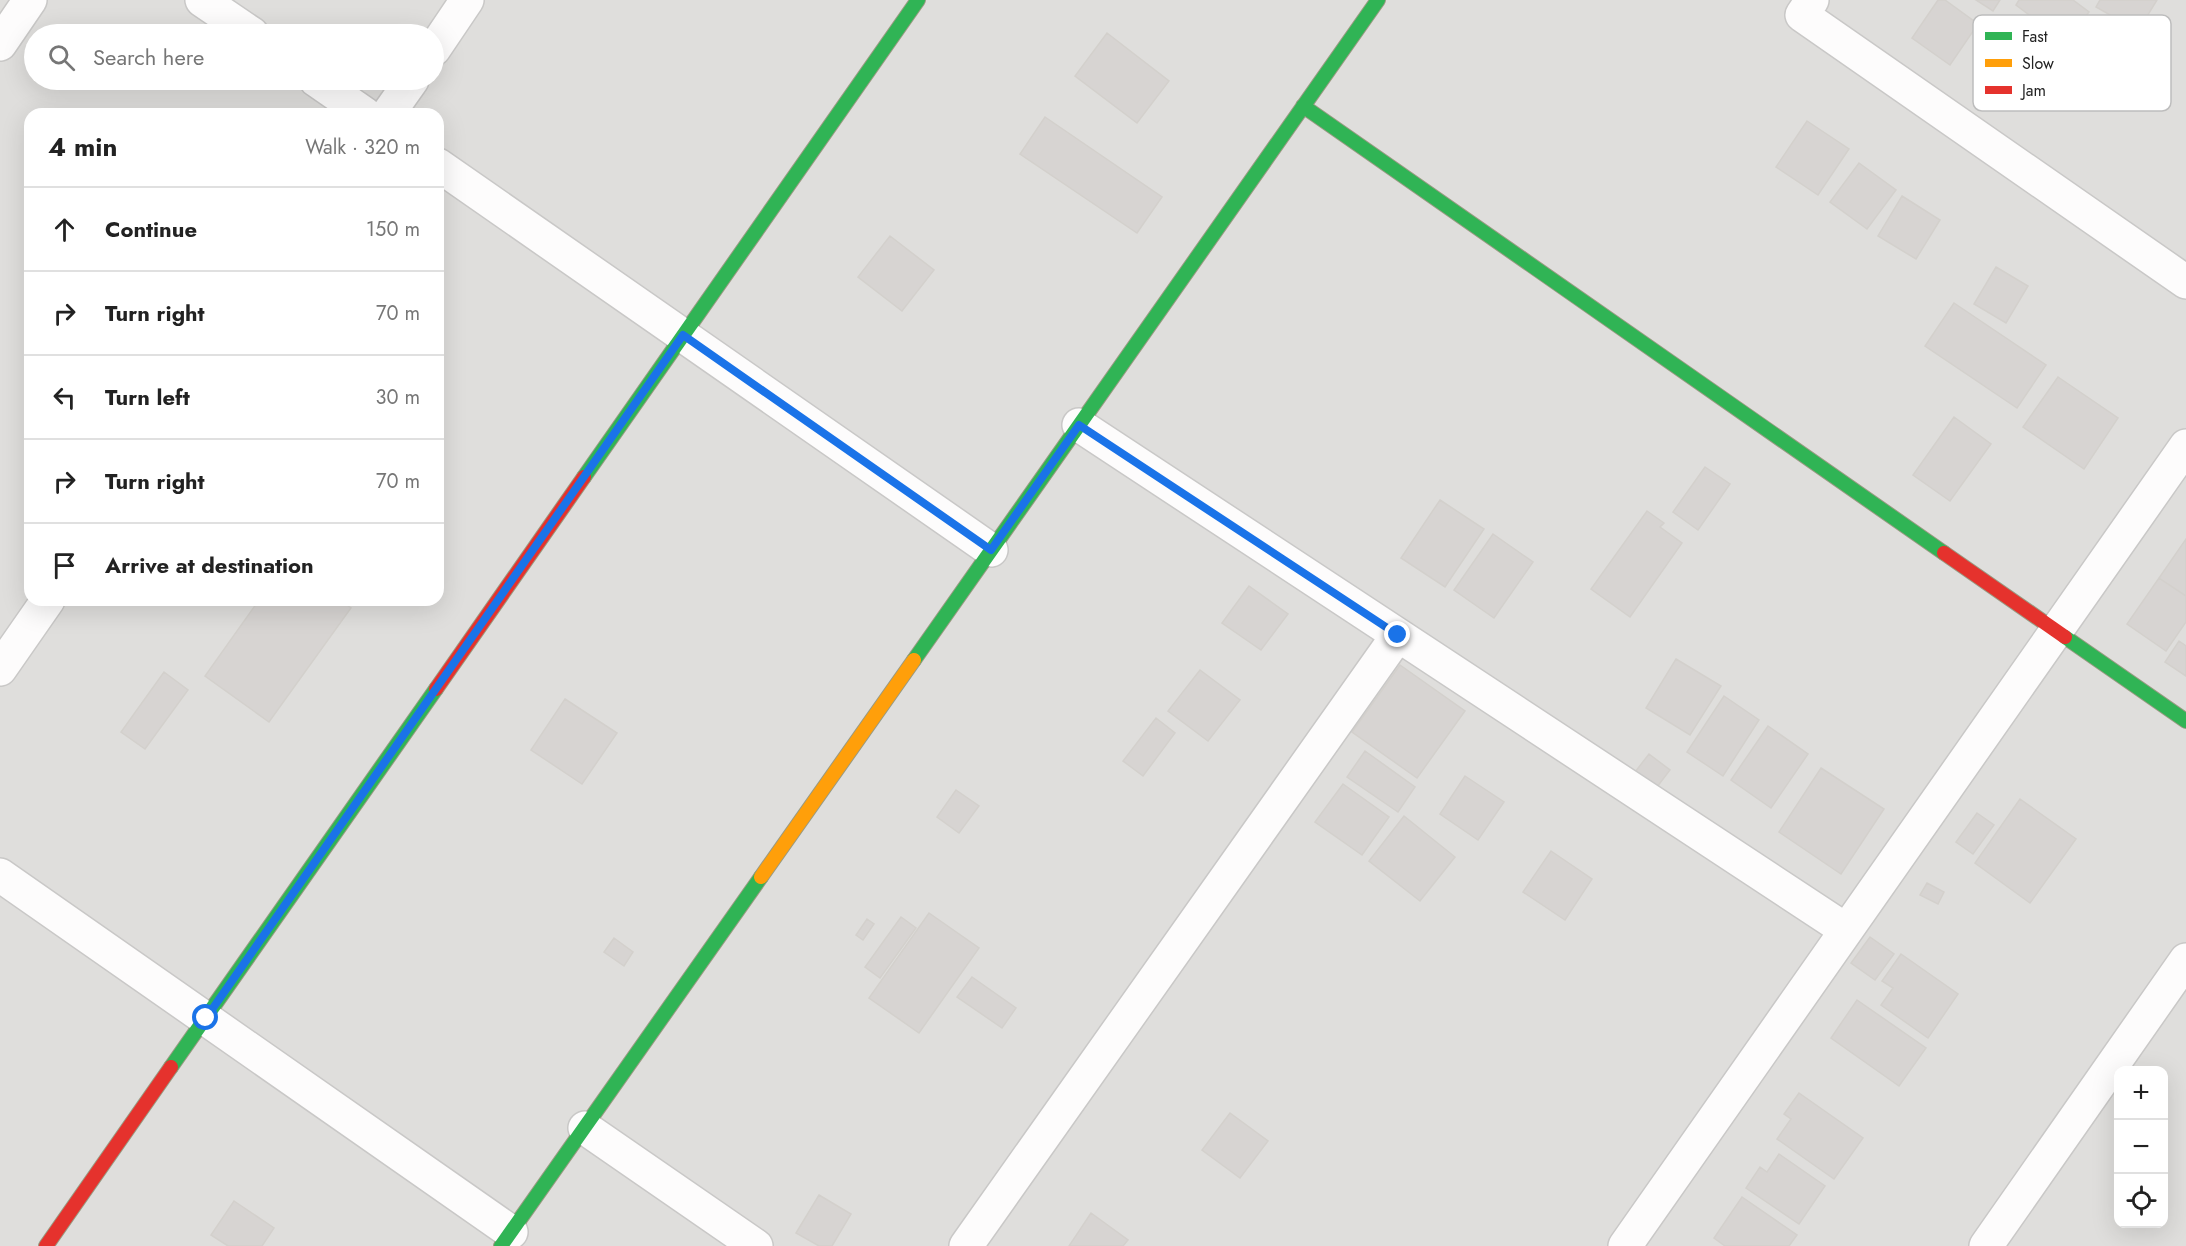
<!DOCTYPE html>
<html lang="en">
<head>
<meta charset="utf-8">
<style>
  :root { --surface:#fff; --page:#f6f6f6; --text:#222; --muted:#767676; --line:#e0e0e0 }
  body { margin:0; font-family:Jost,sans-serif; background:var(--page); color:var(--text) }
  .controls { position:absolute; right:18px; bottom:18px; display:grid; overflow:hidden; border-radius:12px; box-shadow:0 6px 24px #0002 }
  .controls button { width:54px; height:54px; display:grid; place-items:center; padding:0; border:0; border-bottom:2px solid var(--line); background:var(--surface); color:var(--text); font:30px sans-serif }
  .stop { position:absolute; width:18px; height:18px; margin:-14px; border:4px solid #1a73e8; border-radius:50%; background:#fff }
  .stop.end { background:#1a73e8; border-color:#fff; box-shadow:0 2px 6px #0008 }
  .list { margin:0; padding:0; list-style:none }
  h2 { display:flex; justify-content:space-between; align-items:center; height:78px; margin:0; padding:0 24px; font-size:26px }
  h2 small { font-size:20px; font-weight:400; color:var(--muted) }
  .list li { display:grid; grid-template-columns:39px 1fr auto; gap:18px; align-items:center; box-sizing:border-box; height:84px; padding:0 24px; border-top:2px solid var(--line) }
  .list b { display:block; font-size:22px; white-space:nowrap }
  .list em { font-size:20px; font-style:normal; color:var(--muted) }
  .icon { flex:none; width:33px; height:33px; fill:none; stroke:currentColor; stroke-width:2; stroke-linecap:round; stroke-linejoin:round }
  .map { position:relative; flex:none; width:2186px; height:1246px; overflow:hidden }
  .search { position:absolute; background:var(--surface); box-shadow:0 6px 24px #0002; left:24px; top:24px; width:420px; height:66px; display:flex; align-items:center; gap:15px; box-sizing:border-box; padding:0 21px; border-radius:33px; color:var(--muted); font-size:22px }
  .panel { position:absolute; background:var(--surface); box-shadow:0 6px 24px #0002; left:24px; top:108px; width:420px; height:498px; border-radius:18px }
  .map>svg:first-child { display:block }
</style>
</head>
<body>
<div class="map">
<svg width="2186" height="1246" viewBox="0 0 2186 1246">
  <rect width="100%" height="100%" fill="#f0eeeb"/>
  <!-- residential -->
  <path fill="#dfdedc" fill-rule="evenodd" d="M 0,0 L 2186,0 L 2186,1246 L 0,1246 ZM 34,34 L 434,34 L 434,80 L 34,80 ZM 30,114 L 438,114 L 438,600 L 30,600 ZM 2118,1070 L 2164,1070 L 2164,1224 L 2118,1224 Z"/>
  <!-- building -->
  <path fill="#d7d4d2" stroke="#d3d0cc" stroke-width="1.5" d="M 1938,0 L 1945,0 L 1978,24 L 1950,65 L 1912,38 Z
    M 1976,0 L 2000,0 L 1993,11 Z
    M 2019,0 L 2073,0 L 2089,12 L 2066,43 L 2016,5 Z
    M 2100,0 L 2157,0 L 2138,31 L 2096,7 Z
    M 1107,33 L 1169,81 L 1137,123 L 1075,76 Z
    M 1045,117 L 1162,197 L 1137,233 L 1020,154 Z
    M 1807,121 L 1849,149 L 1818,195 L 1776,167 Z
    M 1859,163 L 1896,190 L 1867,229 L 1830,202 Z
    M 1902,196 L 1940,220 L 1916,259 L 1878,236 Z
    M 890,236 L 934,270 L 902,311 L 858,277 Z
    M 1996,267 L 2028,286 L 2006,323 L 1974,304 Z
    M 1954,303 L 2046,365 L 2017,408 L 1925,346 Z
    M 2058,377 L 2118,418 L 2084,469 L 2023,427 Z
    M 1954,417 L 1991,444 L 1950,501 L 1913,475 Z
    M 1705,467 L 1730,484 L 1698,530 L 1673,512 Z
    M 1440,500 L 1484,529 L 1445,587 L 1401,558 Z
    M 1647,511 L 1664,523 L 1660,527 L 1682,543 L 1630,617 L 1591,589 Z
    M 1493,534 L 1533,562 L 1494,618 L 1454,590 Z
    M 2186,539 L 2186,596 L 2159,578 Z
    M 2159,578 L 2186,596 L 2186,622 L 2166,651 L 2127,624 Z
    M 1249,586 L 1288,614 L 1261,650 L 1222,623 Z
    M 259,600 L 340,600 L 351,608 L 269,722 L 205,676 Z
    M 2179,641 L 2186,646 L 2186,676 L 2165,662 Z
    M 1676,659 L 1721,686 L 1690,735 L 1646,708 Z
    M 1400,665 L 1465,711 L 1417,778 L 1352,732 Z
    M 1200,670 L 1240,700 L 1208,741 L 1168,711 Z
    M 164,672 L 188,690 L 145,749 L 121,732 Z
    M 1724,696 L 1759,720 L 1723,776 L 1687,752 Z
    M 565,699 L 617,733 L 582,784 L 531,750 Z
    M 1156,718 L 1175,733 L 1143,776 L 1123,761 Z
    M 1768,726 L 1808,754 L 1771,808 L 1731,780 Z
    M 1365,751 L 1415,787 L 1398,812 L 1347,777 Z
    M 1649,754 L 1670,770 L 1657,787 L 1635,772 Z
    M 1821,768 L 1884,809 L 1841,874 L 1779,832 Z
    M 1465,776 L 1504,802 L 1478,840 L 1440,814 Z
    M 1343,784 L 1389,817 L 1362,855 L 1315,822 Z
    M 956,790 L 979,806 L 959,833 L 937,817 Z
    M 2020,799 L 2076,839 L 2030,903 L 1975,863 Z
    M 1977,813 L 1994,825 L 1973,854 L 1956,842 Z
    M 1404,816 L 1455,857 L 1420,901 L 1369,861 Z
    M 1551,851 L 1592,879 L 1565,920 L 1523,892 Z
    M 1927,883 L 1944,892 L 1938,904 L 1920,895 Z
    M 929,913 L 979,948 L 919,1033 L 869,998 Z
    M 901,917 L 916,928 L 880,978 L 865,967 Z
    M 867,919 L 874,924 L 863,940 L 856,935 Z
    M 1870,937 L 1894,954 L 1875,980 L 1851,963 Z
    M 614,938 L 633,952 L 624,966 L 604,952 Z
    M 1901,954 L 1958,994 L 1928,1038 L 1881,1005 L 1893,988 L 1882,981 Z
    M 972,977 L 1016,1008 L 1002,1028 L 957,997 Z
    M 1857,1000 L 1926,1048 L 1899,1086 L 1831,1038 Z
    M 1799,1093 L 1863,1138 L 1834,1179 L 1777,1139 L 1791,1119 L 1784,1114 Z
    M 1230,1113 L 1268,1141 L 1240,1178 L 1202,1150 Z
    M 1779,1154 L 1825,1186 L 1799,1224 L 1746,1188 L 1760,1167 L 1767,1172 Z
    M 819,1195 L 851,1214 L 832,1246 L 819,1246 L 796,1233 Z
    M 1742,1197 L 1797,1235 L 1789,1246 L 1725,1246 L 1714,1238 Z
    M 234,1201 L 274,1228 L 262,1246 L 228,1246 L 211,1235 Z
    M 1091,1213 L 1128,1240 L 1123,1246 L 1069,1246 Z"/>
  <g fill="none" stroke-linecap="round" stroke-linejoin="round">
    <defs>
      <path id="street" d="M 202,0 L 252,34
        M 1812,0 L 1802,15 L 2186,282
        M 0,44 L 30,0
        M 434,49 L 467,0
        M 316,80 L 365,114
        M 388,114 L 412,80
        M 438,165 L 991,550
        M 1079,425 L 1846,930
        M 0,669 L 48,600
        M 0,875 L 511,1232
        M 585,1128 L 756,1246
        M 966,1246 L 1398,635
        M 1625,1246 L 2186,446
        M 1986,1246 L 2186,960"/>
      <path id="fast" d="M 1303,106 L 1944,553
        M 584,477 L 918,0
        M 2065,637 L 2186,721
        M 914,660 L 1378,0
        M 171,1067 L 436,689
        M 501,1246 L 761,877"/>
      <path id="slow" d="M 761,877 L 914,660"/>
      <path id="jam" d="M 1944,553 L 2065,637
        M 436,689 L 584,477
        M 46,1246 L 171,1067"/>
    </defs>
    <!-- street casing -->
    <use href="#street" stroke="#c9c8c7" stroke-width="36"/>
    <!-- fast casing -->
    <use href="#fast" stroke="#999a82" stroke-width="16"/>
    <!-- slow casing -->
    <use href="#slow" stroke="#999a82" stroke-width="16"/>
    <!-- jam casing -->
    <use href="#jam" stroke="#999a82" stroke-width="16"/>
    <!-- street -->
    <use href="#street" stroke="#fdfcfc" stroke-width="33"/>
    <!-- fast -->
    <use href="#fast" stroke="#30b455" stroke-width="14"/>
    <!-- slow -->
    <use href="#slow" stroke="#ff9f0a" stroke-width="14"/>
    <!-- jam -->
    <use href="#jam" stroke="#e5322d" stroke-width="14"/>
  </g>
  <g fill="none" stroke-linecap="round" stroke-linejoin="round">
    <!-- route -->
    <path stroke="#1a73e8" stroke-width="8" d="M 206,1018 L 683,335 L 991,550 L 1079,425 L 1398,635"/>
  </g>
  <!-- legend -->
  <rect x="1973" y="15" width="198" height="96" rx="9" fill="#fff" stroke="#bdbdbd" stroke-width="1.5"/>
  <rect x="1985" y="32" width="27" height="8" fill="#30b455"/>
  <rect x="1985" y="59" width="27" height="8" fill="#ff9f0a"/>
  <rect x="1985" y="86" width="27" height="8" fill="#e5322d"/>
  <g font-size="16" fill="#222">
    <text x="2022" y="42">Fast</text>
    <text x="2022" y="69">Slow</text>
    <text x="2022" y="96">Jam</text>
  </g>
</svg>
<div class="controls">
<button>+</button>
<button>−</button>
<button><svg class="icon" aria-label="locate" viewBox="0 0 24 24"><circle cx="12" cy="12" r="6"/><path d="M12 2v4M12 18v4M2 12h4M18 12h4"/></svg></button>
</div>
<div class="stop" style="left:206px;top:1018px"></div>
<div class="stop end" style="left:1398px;top:635px"></div>
<div class="search"><svg class="icon" aria-label="search" viewBox="0 0 24 24"><circle cx="10" cy="10" r="6"/><path d="M15 15l6 6"/></svg>Search here</div>
<section class="panel">
<h2>4 min<small>Walk · 320 m</small></h2>
<ul class="list">
<li><svg class="icon" aria-label="ahead" viewBox="0 0 24 24"><path d="M12 20V5M6 11l6-6 6 6"/></svg><div><b>Continue</b></div><em>150 m</em></li>
<li><svg class="icon" aria-label="right" viewBox="0 0 24 24"><path d="M7 20v-9h11M14 6l5 5-5 5"/></svg><div><b>Turn right</b></div><em>70 m</em></li>
<li><svg class="icon" aria-label="left" viewBox="0 0 24 24"><path d="M17 20v-9H6M10 6l-5 5 5 5"/></svg><div><b>Turn left</b></div><em>30 m</em></li>
<li><svg class="icon" aria-label="right" viewBox="0 0 24 24"><path d="M7 20v-9h11M14 6l5 5-5 5"/></svg><div><b>Turn right</b></div><em>70 m</em></li>
<li><svg class="icon" aria-label="arrive" viewBox="0 0 24 24"><path d="M6 21V4h12l-3 4 3 4H6"/></svg><div><b>Arrive at destination</b></div></li>
</ul>
</section>
</div>
</body>
</html>
